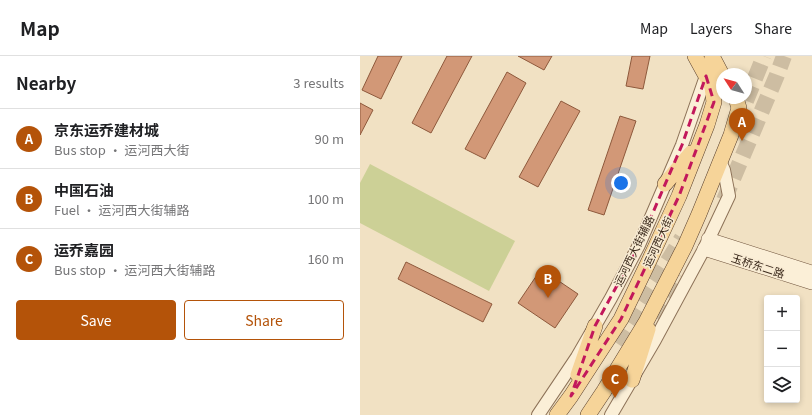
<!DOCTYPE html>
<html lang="en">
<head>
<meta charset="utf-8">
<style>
  :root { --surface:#fff; --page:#f6f6f6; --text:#202124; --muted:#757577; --line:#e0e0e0; --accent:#b45309 }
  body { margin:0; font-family:Georgia,"Noto Sans SC",serif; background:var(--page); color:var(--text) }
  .controls { position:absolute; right:12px; bottom:12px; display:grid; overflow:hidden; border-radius:4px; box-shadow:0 2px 6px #0003 }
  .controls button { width:36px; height:36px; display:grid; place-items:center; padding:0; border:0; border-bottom:1px solid var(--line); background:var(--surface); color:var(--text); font:20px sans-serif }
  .compass { position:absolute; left:356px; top:12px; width:36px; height:36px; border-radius:50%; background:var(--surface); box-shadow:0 2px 6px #0003; rotate:306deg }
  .you { position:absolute; left:261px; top:127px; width:14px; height:14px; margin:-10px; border:3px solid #fff; border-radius:50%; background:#1a73e8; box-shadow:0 0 0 6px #1a73e833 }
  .badge { display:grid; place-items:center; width:26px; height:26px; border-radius:50%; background:var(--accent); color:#fff; font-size:13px; font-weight:700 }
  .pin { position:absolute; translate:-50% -33px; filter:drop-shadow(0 1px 2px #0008) }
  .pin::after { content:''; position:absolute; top:21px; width:14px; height:12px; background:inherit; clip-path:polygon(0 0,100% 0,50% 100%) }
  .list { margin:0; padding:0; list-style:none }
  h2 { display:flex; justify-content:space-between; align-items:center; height:52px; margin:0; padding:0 16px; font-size:17px }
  h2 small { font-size:13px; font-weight:400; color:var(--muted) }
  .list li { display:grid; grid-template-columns:26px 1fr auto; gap:12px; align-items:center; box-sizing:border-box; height:60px; padding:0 16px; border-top:1px solid var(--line) }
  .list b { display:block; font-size:15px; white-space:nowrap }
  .list p { margin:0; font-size:13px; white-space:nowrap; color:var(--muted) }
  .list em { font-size:13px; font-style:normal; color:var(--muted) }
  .actions { display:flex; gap:8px; padding:12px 16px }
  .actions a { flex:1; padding:9px 0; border:1px solid var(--accent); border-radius:4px; text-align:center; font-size:14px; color:var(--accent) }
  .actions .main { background:var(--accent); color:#fff }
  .icon { flex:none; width:22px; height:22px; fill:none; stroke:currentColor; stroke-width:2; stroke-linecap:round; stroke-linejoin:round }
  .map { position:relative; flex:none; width:452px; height:359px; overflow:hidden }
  header { display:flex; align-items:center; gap:24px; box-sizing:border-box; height:56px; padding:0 20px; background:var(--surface); border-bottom:1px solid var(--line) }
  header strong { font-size:19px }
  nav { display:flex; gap:22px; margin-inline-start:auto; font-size:14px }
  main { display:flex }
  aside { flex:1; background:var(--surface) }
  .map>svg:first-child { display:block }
</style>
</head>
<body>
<header>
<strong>Map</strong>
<nav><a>Map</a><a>Layers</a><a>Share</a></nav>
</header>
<main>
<aside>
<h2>Nearby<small>3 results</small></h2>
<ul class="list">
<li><span class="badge">A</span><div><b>京东运乔建材城</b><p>Bus stop · 运河西大街</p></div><em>90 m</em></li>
<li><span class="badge">B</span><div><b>中国石油</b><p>Fuel · 运河西大街辅路</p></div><em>100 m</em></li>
<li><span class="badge">C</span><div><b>运乔嘉园</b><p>Bus stop · 运河西大街辅路</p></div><em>160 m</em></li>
</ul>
<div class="actions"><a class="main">Save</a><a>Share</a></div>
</aside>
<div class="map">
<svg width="452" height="359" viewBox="0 0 452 359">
  <rect width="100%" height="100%" fill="#f1e1c3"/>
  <!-- green -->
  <path fill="#ccd096" d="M 10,108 L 155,185 L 129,235 L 0,167 L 0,127 Z"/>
  <!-- building -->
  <path fill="#d29877" stroke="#8e593c" d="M 18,0 L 42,0 L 21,43 L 2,34 Z
    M 87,0 L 112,0 L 71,77 L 52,67 Z
    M 158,0 L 192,0 L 184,14 Z
    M 272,0 L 290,0 L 283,33 L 266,30 Z
    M 147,16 L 166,27 L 125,103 L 105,93 Z
    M 201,45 L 220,55 L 178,131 L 159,121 Z
    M 0,47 L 13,54 L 0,79 Z
    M 260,60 L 276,65 L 244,159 L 228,154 Z
    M 46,206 L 132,248 L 123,266 L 38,223 Z
    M 181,213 L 218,238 L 195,272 L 158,247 Z"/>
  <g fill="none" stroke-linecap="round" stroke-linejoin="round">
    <!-- trunk-tunnel -->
    <path stroke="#cdbda2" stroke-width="16" stroke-dasharray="16 8" stroke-linecap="butt" d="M 377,67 L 404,0
      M 364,144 L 417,19 L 424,0
      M 283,282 L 324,222
      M 255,286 L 308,205 L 322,182"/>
    <defs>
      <path id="tertiary" d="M 178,359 L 217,301 L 251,242 L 279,189 L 322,89 L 346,20
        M 251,359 L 295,284 L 344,193 L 369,140 L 364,114 L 360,105"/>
      <path id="secondary" d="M 348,183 L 452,216
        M 344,193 L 452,227"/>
      <path id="primary" d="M 352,0 L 362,19
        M 305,128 L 331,97
        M 218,319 L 235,270
        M 272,324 L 288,273
        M 197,359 L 211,340 L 261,263 L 289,205 L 319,140 L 347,69 L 354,46 L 352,31 L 335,0
        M 228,359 L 244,335 L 286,266 L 325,190 L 339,158 L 371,79 L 379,52 L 376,42"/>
    </defs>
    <!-- tertiary casing -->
    <use href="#tertiary" stroke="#8d7258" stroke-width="14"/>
    <!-- secondary casing -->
    <use href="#secondary" stroke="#6f533c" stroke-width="14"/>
    <!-- primary casing -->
    <use href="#primary" stroke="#5a402d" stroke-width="16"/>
    <!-- tertiary -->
    <use href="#tertiary" stroke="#fbefd7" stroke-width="12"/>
    <!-- secondary -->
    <use href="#secondary" stroke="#fbefd7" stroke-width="13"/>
    <!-- primary -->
    <use href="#primary" stroke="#f6d499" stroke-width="15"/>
  </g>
  <!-- marked area -->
  <path fill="none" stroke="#c2185b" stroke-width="3" stroke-dasharray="8 5" stroke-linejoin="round" d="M 346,20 L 354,46 L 319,140 L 261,263 L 211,340 L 235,270 L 279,189 L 322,89 Z"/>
  <g text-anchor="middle" stroke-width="3" stroke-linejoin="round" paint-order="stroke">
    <!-- street labels -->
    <g font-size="11" fill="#3c2b1d" stroke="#f8ebd3">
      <text transform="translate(298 186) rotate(-65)" y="4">运河西大街</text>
      <text transform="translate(274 195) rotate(-64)" y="4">运河西大街辅路</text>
      <text transform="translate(398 210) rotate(18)" y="4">玉桥东二路</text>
    </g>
  </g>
</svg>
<div class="controls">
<button>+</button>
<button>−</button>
<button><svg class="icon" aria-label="layers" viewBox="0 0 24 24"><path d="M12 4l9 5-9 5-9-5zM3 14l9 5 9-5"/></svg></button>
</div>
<svg class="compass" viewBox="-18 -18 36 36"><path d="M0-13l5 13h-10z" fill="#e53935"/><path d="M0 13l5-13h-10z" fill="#757577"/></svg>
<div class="you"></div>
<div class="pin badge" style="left:382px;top:85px">A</div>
<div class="pin badge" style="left:188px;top:242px">B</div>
<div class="pin badge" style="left:255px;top:342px">C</div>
</div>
</main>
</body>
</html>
